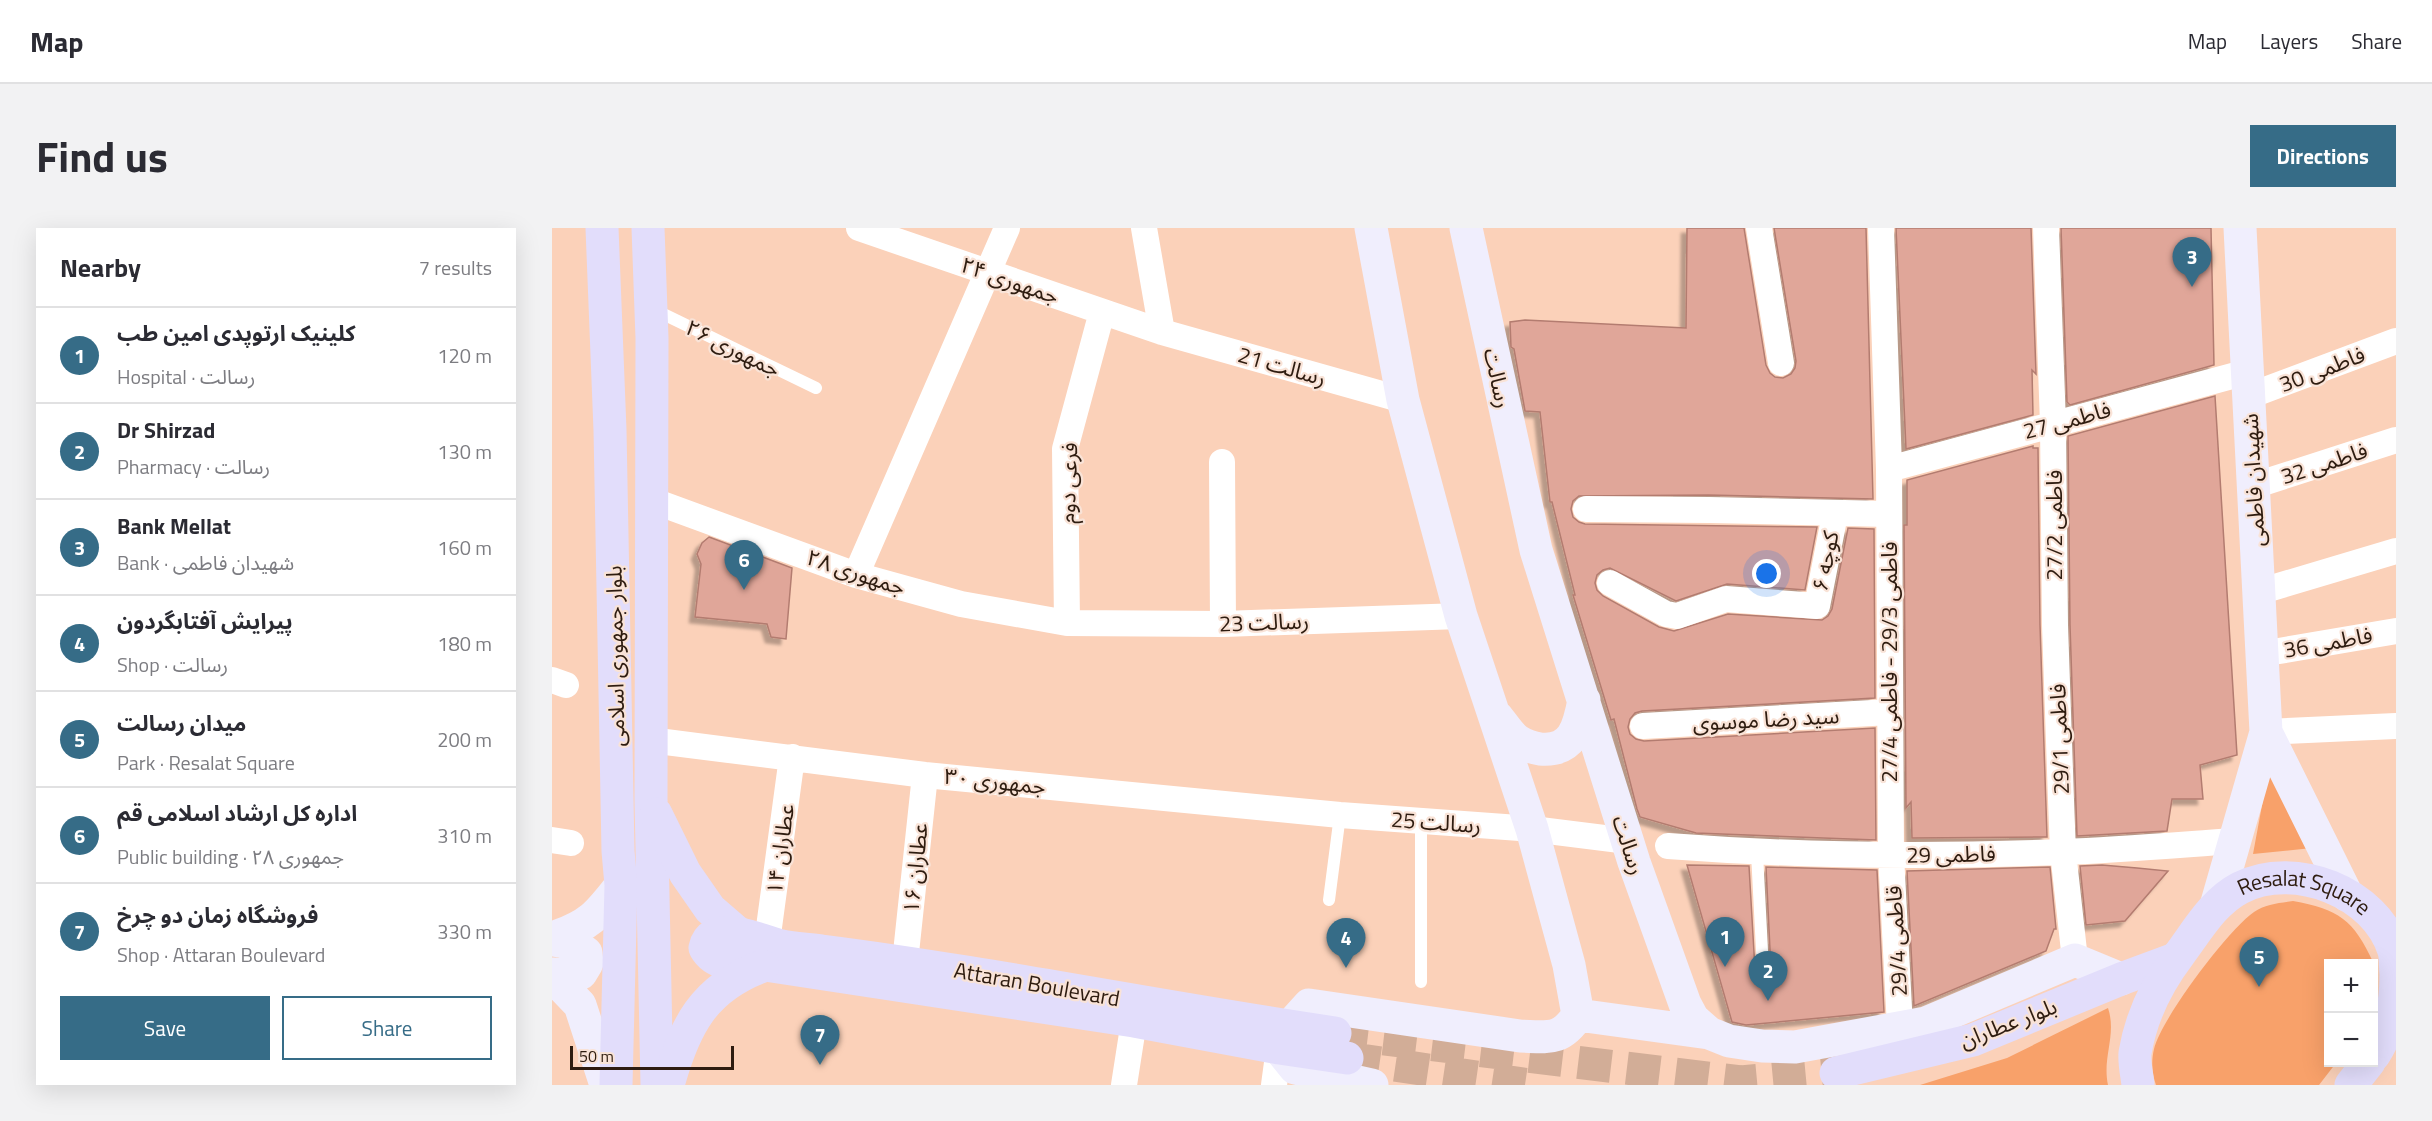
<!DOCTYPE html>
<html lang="en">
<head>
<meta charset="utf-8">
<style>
  :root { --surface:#fff; --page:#f2f2f3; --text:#2b2b33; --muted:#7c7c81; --line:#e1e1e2; --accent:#366c87 }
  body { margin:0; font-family:"Titillium Web","Noto Sans Arabic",sans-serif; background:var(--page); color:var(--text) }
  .controls { position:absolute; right:18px; bottom:18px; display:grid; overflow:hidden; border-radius:0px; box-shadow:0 6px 24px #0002 }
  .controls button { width:54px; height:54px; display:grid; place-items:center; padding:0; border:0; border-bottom:2px solid var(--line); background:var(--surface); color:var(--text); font:30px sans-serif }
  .scale { position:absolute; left:18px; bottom:15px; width:164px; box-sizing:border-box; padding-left:6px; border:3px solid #2e1c10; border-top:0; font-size:16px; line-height:21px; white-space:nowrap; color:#2e1c10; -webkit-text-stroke:4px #f9e3d7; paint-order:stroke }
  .you { position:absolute; left:1215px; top:346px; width:21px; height:21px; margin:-15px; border:4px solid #fff; border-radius:50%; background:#1a73e8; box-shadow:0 0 0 9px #1a73e833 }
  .badge { display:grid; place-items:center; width:39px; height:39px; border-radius:50%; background:var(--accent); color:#fff; font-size:20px; font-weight:700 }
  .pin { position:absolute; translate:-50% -50px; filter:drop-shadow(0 2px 3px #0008) }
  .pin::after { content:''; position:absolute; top:32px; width:21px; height:18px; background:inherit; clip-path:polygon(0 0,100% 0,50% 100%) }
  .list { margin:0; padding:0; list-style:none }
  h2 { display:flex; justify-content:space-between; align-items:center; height:78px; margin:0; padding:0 24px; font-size:26px }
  h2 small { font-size:20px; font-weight:400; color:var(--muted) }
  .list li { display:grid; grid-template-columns:39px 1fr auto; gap:18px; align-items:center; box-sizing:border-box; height:96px; padding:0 24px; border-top:2px solid var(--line) }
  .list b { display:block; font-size:22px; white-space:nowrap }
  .list p { margin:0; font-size:20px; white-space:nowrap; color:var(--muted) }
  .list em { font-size:20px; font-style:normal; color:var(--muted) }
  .actions { display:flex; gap:12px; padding:18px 24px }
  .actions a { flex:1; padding:14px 0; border:2px solid var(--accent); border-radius:0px; text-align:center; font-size:21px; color:var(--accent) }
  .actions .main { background:var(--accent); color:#fff }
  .map { position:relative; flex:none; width:1844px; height:857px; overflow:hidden; border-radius:0px }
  header { display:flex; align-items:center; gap:36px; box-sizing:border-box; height:84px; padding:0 30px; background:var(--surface); border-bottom:2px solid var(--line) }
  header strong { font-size:28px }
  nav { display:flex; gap:33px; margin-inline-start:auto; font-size:21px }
  .intro { display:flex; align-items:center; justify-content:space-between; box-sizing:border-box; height:144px; padding:0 36px }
  h1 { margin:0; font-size:42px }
  .button { padding:15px 27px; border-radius:0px; background:var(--accent); color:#fff; font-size:21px; font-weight:700 }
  main { display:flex; gap:36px; padding:0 36px }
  aside { flex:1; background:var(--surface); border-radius:0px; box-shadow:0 6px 24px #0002 }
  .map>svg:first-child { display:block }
</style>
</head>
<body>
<header>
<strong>Map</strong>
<nav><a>Map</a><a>Layers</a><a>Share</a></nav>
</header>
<div class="intro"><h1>Find us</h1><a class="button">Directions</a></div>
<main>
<aside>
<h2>Nearby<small>7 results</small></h2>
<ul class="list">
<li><span class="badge">1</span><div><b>کلینیک ارتوپدی امین طب</b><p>Hospital · رسالت</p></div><em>120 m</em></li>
<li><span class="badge">2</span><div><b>Dr Shirzad</b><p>Pharmacy · رسالت</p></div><em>130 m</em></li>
<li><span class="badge">3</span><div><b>Bank Mellat</b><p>Bank · شهیدان فاطمی</p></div><em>160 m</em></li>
<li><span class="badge">4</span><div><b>پیرایش آفتابگردون</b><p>Shop · رسالت</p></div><em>180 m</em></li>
<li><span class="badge">5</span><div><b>میدان رسالت</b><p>Park · Resalat Square</p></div><em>200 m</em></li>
<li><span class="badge">6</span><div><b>اداره کل ارشاد اسلامی قم</b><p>Public building · جمهوری ۲۸</p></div><em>310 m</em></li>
<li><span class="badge">7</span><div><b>فروشگاه زمان دو چرخ</b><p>Shop · Attaran Boulevard</p></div><em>330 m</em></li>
</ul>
<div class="actions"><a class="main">Save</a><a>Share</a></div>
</aside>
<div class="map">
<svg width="1844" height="857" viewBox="0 0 1844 857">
  <defs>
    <filter id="shadow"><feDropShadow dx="-5.5" dy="5.5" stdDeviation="1.5" flood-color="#0004"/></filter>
  </defs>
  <rect width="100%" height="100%" fill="#fbd1b9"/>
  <!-- green -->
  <path fill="#f8a16a" d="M 1718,534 L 1760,620 L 1701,626 Z
    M 1741,673 C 1786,681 1802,692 1821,734 L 1776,736 L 1776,834 L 1784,835 L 1767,857 L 1604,857 C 1600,845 1599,834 1602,821 C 1609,791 1676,702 1702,684 C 1713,676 1727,675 1741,673 Z
    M 1556,780 C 1565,807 1550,829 1556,857 L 1368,857 L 1455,830 Z"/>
  <!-- building -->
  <path fill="#e0a699" stroke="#b37c70" stroke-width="1.5" filter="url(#shadow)" d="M 1135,0 L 1192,0 L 1214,137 L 1218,145 L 1223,149 L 1231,150 L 1239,146 L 1243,140 L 1244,133 L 1222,0 L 1314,0 L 1321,271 L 1157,267 L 1027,268 L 1021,273 L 1019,281 L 1021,289 L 1027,294 L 1033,296 L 1265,299 L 1253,362 L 1175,356 L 1124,373 L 1058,340 L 1051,342 L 1045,347 L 1043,355 L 1045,362 L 1051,368 L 1107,399 L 1122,403 L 1176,386 L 1270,392 L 1276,388 L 1280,381 L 1296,300 L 1322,301 L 1323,470 L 1090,483 L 1083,485 L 1078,491 L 1076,499 L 1078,506 L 1084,511 L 1092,513 L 1323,500 L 1324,612 L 1144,605 L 1088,589 L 1085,581 L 1062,491 L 1059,492 L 1021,367 L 1023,367 L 1000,274 L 998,274 L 988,184 L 973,183 L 962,121 L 959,119 L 958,94 L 973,92 L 1134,100 Z
    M 1344,0 L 1479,0 L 1484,146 L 1480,142 L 1481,187 L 1354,221 Z
    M 1509,0 L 1659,0 L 1662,137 L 1518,177 L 1515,174 Z
    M 1663,168 L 1685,527 L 1648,537 L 1651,571 L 1620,571 L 1615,603 L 1525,608 L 1518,397 L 1516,208 Z
    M 1481,218 L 1481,220 L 1486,220 L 1488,397 L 1495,609 L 1360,610 L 1359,574 L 1354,580 L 1352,297 L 1355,297 L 1355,252 Z
    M 157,309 L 240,340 L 234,411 L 219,409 L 215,396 L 143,389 L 149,336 L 145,326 L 150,315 Z
    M 1135,637 L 1197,638 L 1203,742 L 1204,747 L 1211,750 L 1216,749 L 1219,742 L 1214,639 L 1325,642 L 1332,784 L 1194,797 L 1180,794 Z
    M 1550,637 L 1585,640 L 1616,643 L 1573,693 L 1534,697 L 1528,638 Z
    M 1498,639 L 1504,701 L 1502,701 L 1494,723 L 1362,778 L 1355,643 Z"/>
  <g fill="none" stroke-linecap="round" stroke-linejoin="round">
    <!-- primary-tunnel -->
    <path stroke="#d2ad97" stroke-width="33" stroke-dasharray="33 16" stroke-linecap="butt" d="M 783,805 L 1189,854 L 1284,845
      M 795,830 L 978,857"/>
    <!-- lane -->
    <path stroke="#fff" stroke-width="12" d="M 103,82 L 264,160
      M 869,593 L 869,754
      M 1205,625 L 1211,742
      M 777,672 L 788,587"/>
    <!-- street -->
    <path stroke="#fff" stroke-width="26" d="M 307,0 L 610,104 L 851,172
      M 592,0 L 610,104
      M 1207,0 L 1229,135
      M 1329,0 L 1337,241 L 1339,627 L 1348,799
      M 1494,0 L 1501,196 L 1503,397 L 1509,572 L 1511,624 L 1523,732
      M 1697,168 L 1844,113
      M 670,234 L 671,396
      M 1337,241 L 1695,144
      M 1701,258 L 1844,212
      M 99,272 L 304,347 L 409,376 L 515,395 L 671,396 L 909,388
      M 1034,281 L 1157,282 L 1336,286
      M 304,347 L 455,0
      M 1058,355 L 1114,386 L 1125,388 L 1174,371 L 1265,378 L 1283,286
      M 1706,361 L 1713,362 L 1844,323
      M 515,395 L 513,221 L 550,84
      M 1709,423 L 1721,424 L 1844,403
      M 0,452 L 14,457
      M 1091,498 L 1338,484
      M 1714,504 L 1844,498
      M 98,512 L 373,547 L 788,587 L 980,601 L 1076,613
      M 0,612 L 19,615
      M 1116,618 C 1247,628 1379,629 1511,624 C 1568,622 1625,617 1683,613
      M 215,714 L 240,529
      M 353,734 L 373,547
      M 572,857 L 582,793
      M 722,857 L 727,820"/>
    <!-- secondary -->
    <path stroke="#f0eefd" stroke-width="33" d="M 914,0 L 984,322 L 1082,634 L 1133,776 L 1141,791 L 1157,805 L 1177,813 L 1210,818 L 1243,819 L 1374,795 L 1523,732 L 1569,751
      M 945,489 C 951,496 958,508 966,513 C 972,517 982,520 988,521 C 1021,524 1027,499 1032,472
      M 1714,504 L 1795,667
      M 1664,678 L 1714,504 L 1688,0
      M 0,710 C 37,698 46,687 69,657
      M 0,712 C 13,713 24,717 34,725 L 35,735 L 29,745 L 18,747 L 0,746
      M 0,748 L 28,777 L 54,857
      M 1026,787 L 1157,805
      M 738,798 L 757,777 L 968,808 C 997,809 1009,813 1026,787 L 1017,737 L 980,601 L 909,388 L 851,172 L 819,0
      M 727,820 L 743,840 L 820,857"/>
    <!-- primary -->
    <g stroke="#e2ddfb" stroke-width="33">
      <path d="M 50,0 L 58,202 L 66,623 L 69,657 L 64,857"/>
      <path d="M 96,0 L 100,110 L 99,573 L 105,857"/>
      <path d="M 104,586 L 133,645 L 158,681 L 187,706"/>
      <path d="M 783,805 C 612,780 442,745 270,723 C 257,721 243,721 229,718 C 210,713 159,689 153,720 C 165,741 193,736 213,737 L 582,793 L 727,820 L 795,830"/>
      <path d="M 1284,845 L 1421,812 L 1569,751 L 1623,731"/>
      <path d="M 116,857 C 132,799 151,760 211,738"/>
      <path id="s1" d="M 1586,857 C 1585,847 1582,835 1583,825 C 1589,789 1605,756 1627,727 C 1645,703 1661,674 1688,660 C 1742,632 1824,664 1842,723 C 1844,730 1843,738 1844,746 C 1844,778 1839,799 1822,827"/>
      <path d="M 1799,857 L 1817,834"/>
    </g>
  </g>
  <g text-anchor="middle" stroke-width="4.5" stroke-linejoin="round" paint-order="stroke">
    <!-- street labels -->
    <g font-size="22" fill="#2e1c10" stroke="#f9e3d7">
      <text transform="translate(458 52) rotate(19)" y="8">جمهوری ۲۴</text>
      <text transform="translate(181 120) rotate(26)" y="8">جمهوری ۲۶</text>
      <text transform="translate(730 138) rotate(16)" y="8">رسالت 21</text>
      <text transform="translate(1770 141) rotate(-21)" y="8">فاطمی 30</text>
      <text transform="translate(946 150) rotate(78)" y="8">رسالت</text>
      <text transform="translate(1515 192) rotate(-15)" y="8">فاطمی 27</text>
      <text transform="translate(1772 235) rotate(-18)" y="8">فاطمی 32</text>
      <text transform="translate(1701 252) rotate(-93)" y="8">شهیدان فاطمی</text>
      <text transform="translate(516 255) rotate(-88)" y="8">فرعی دوم</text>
      <text transform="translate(1502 297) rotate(-90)" y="8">فاطمی 27/2</text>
      <text transform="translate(1273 333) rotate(-79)" y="8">کوچه ۶</text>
      <text transform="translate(304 344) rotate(18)" y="8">جمهوری ۲۸</text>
      <text transform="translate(712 394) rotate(-2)" y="8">رسالت 23</text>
      <text transform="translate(1776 414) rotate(-10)" y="8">فاطمی 36</text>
      <text transform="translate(63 428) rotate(-91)" y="8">بلوار جمهوری اسلامی</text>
      <text transform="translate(1337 434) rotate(-90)" y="8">فاطمی 29/3 - فاطمی 27/4</text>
      <text transform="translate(1214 491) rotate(-3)" y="8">سید رضا موسوی</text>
      <text transform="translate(1507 511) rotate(-92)" y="8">فاطمی 29/1</text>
      <text transform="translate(443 553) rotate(6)" y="8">جمهوری ۳۰</text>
      <text transform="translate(884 594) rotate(4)" y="8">رسالت 25</text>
      <text transform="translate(1077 617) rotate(72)" y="8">رسالت</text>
      <text transform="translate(228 621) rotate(-82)" y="8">عطاران ۱۴</text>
      <text transform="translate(1399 626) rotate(-1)" y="8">فاطمی 29</text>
      <text transform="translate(363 640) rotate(-84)" y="8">عطاران ۱۶</text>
      <text dy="8" stroke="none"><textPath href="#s1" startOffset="300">Resalat Square</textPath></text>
      <text transform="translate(1344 713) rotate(-93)" y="8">قاطمی 29/4</text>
      <text transform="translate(485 756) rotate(10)" y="8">Attaran Boulevard</text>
      <text transform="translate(1456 795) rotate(-21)" y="8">بلوار عطاران</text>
    </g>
  </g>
</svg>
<div class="controls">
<button>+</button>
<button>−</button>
</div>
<div class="scale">50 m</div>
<div class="you"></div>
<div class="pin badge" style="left:1173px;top:739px">1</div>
<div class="pin badge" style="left:1216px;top:773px">2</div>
<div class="pin badge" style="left:1640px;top:59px">3</div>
<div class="pin badge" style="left:794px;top:740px">4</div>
<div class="pin badge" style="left:1707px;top:759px">5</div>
<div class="pin badge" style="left:192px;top:362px">6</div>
<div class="pin badge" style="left:268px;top:837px">7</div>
</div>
</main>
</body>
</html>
